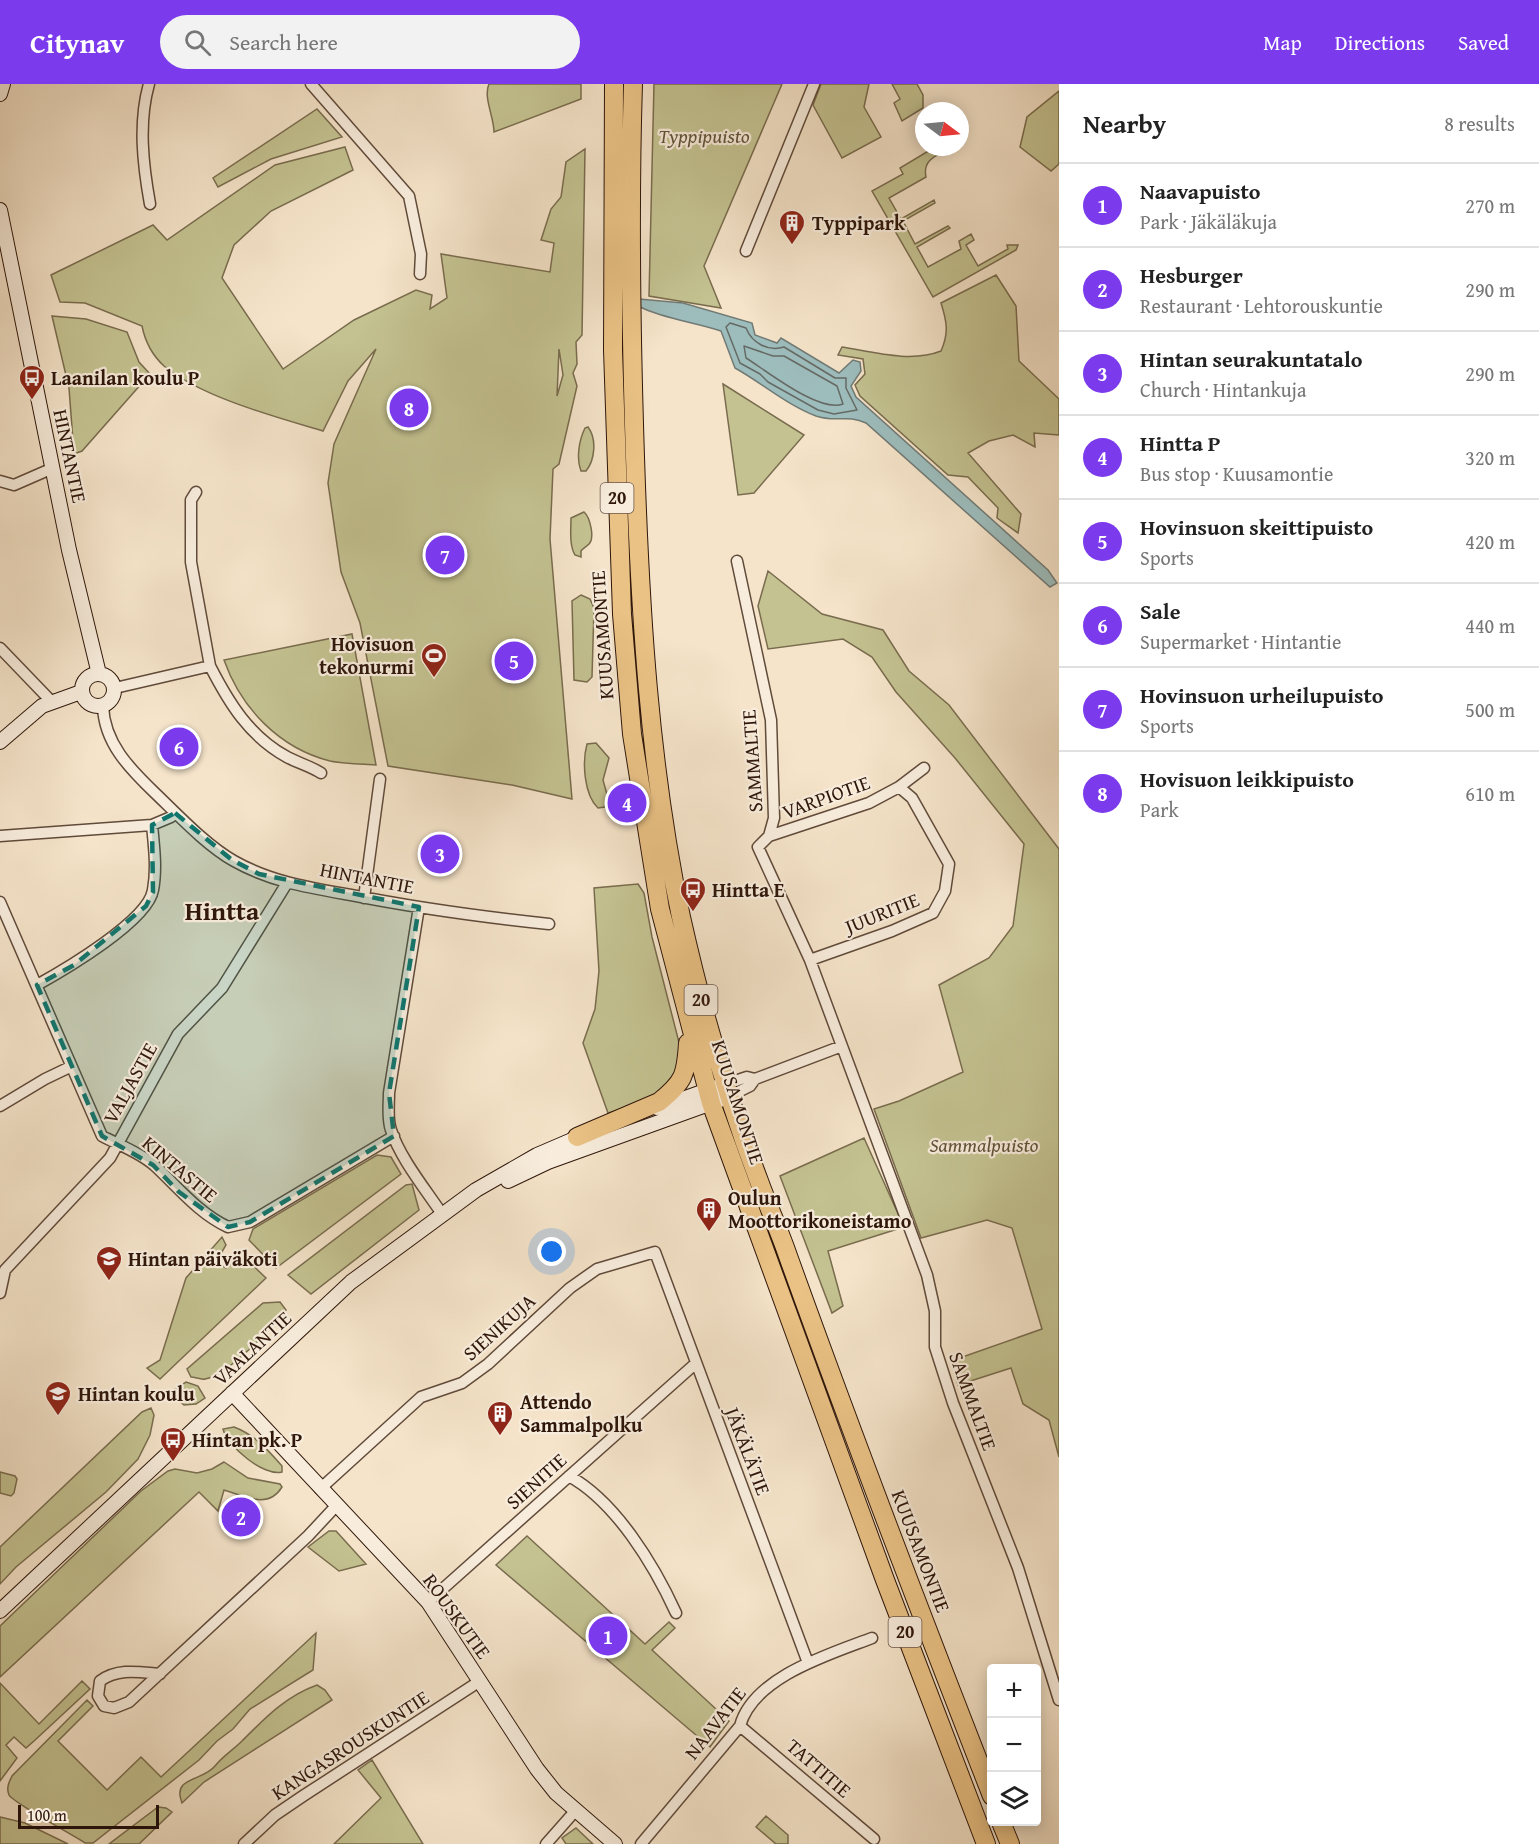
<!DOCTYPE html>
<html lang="en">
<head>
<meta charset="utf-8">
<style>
  :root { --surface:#fff; --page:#f2f2f2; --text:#222; --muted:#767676; --line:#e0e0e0; --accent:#7c3aed }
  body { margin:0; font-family:"Gentium Book Plus",serif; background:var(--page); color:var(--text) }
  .controls { position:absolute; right:18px; bottom:18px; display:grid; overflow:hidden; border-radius:6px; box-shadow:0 3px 15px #0003 }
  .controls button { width:54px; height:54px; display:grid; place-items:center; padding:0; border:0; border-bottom:2px solid var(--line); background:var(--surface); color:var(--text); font:30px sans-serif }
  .compass { position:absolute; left:915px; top:18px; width:54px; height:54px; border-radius:50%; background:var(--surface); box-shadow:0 3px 15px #0003; rotate:106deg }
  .scale { position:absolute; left:18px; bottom:15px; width:141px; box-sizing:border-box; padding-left:6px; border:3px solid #2e160a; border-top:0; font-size:16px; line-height:21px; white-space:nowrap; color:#2e160a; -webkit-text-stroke:4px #f8eddd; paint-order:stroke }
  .you { position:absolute; left:552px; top:1168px; width:21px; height:21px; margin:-15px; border:4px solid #fff; border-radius:50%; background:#1a73e8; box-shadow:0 0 0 9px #1a73e833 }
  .badge { display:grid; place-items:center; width:39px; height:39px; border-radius:50%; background:var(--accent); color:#fff; font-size:20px; font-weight:700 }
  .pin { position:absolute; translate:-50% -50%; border:3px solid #fff; box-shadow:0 2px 6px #0006 }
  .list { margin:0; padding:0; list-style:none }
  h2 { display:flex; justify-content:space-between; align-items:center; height:78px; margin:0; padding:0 24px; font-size:26px }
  h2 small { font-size:20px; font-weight:400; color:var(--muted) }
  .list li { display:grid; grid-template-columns:39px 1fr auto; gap:18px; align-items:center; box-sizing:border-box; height:84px; padding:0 24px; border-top:2px solid var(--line) }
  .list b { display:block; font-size:22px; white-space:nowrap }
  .list p { margin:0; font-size:20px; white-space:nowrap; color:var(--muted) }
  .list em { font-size:20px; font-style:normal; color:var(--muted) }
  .icon { flex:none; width:33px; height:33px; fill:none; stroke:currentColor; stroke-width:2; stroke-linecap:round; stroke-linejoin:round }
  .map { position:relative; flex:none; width:1059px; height:1760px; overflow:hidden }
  header { display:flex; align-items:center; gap:36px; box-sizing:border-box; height:84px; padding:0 30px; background:var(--accent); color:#fff }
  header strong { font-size:28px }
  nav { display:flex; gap:33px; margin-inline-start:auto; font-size:21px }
  .search { width:420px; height:54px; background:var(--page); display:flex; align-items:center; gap:15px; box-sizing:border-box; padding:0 21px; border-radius:33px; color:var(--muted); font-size:22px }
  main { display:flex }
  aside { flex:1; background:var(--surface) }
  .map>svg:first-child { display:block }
</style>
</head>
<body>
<header>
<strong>Citynav</strong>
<div class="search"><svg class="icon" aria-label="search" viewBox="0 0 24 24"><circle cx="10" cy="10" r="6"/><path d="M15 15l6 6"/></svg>Search here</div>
<nav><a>Map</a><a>Directions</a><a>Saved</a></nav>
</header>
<main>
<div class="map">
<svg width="1059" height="1760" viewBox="0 0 1059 1760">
  <rect width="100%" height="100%" fill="#f5e4ca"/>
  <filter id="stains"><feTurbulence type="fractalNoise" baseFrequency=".00333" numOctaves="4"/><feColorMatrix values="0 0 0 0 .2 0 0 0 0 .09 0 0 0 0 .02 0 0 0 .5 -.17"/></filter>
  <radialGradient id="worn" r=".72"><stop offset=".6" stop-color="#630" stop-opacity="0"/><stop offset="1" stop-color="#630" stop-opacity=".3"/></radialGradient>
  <!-- green -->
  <path fill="#c4c291" stroke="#796c4e" stroke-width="1.5" fill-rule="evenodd" d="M 489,0 L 581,0 L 581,15 L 494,48 C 494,33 483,13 489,0 Z
    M 654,0 L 782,0 L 704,182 L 721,224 L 649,212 Z
    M 821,0 L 869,0 L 864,23 L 881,53 L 842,74 L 813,21 Z
    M 892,0 L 917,0 L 923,11 L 923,24 L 902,37 L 894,19 L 900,15 Z
    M 1059,7 L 1059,80 L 1051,87 L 1020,63 L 1027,33 Z
    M 317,25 L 342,53 L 271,75 L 218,103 L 213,94 Z
    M 345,63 L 353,86 L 271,127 L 234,161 L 222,194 L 283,285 L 354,236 L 416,206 L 432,211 L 430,225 L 447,214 L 441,170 L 550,188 L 554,159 L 541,156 L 551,125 L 561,113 L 566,78 L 585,65 L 582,251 L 576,258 L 577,280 L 573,289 L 577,302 L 559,380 L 553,385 L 550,455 L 572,715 L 512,701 L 388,682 L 360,539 L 341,488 L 328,399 L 334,360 L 376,265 L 348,297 L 323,347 C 276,333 201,313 164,282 C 152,271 145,257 142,242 L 85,219 L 60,218 L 51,191 L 153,141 L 167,156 L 275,81 ZM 559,265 L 563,291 L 557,312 Z
    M 935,63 L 952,63 C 938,71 922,75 926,93 L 889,114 L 901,135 L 934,116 L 935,119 L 903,137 L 915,160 L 948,142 L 950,144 L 917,163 L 928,183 L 961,165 L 959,157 L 971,150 L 974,156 L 966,161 L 978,182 L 1008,165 L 1007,161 L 1018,161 L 1016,166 L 933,213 L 872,107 L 903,90 L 900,84 Z
    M 996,191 L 1016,222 L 1019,277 L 1059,315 L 1059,351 L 1034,349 L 1035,363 L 1013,351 L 989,357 L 968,369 L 1021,430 L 1018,449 L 997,434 L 998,424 L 968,393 L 948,391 L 860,312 L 855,301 L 865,290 L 863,275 L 838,271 L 842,263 C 873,268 911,279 941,267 C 949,249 947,238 941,219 Z
    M 52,232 L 86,235 L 127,248 L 139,278 L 150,290 L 82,367 L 74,370 L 69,304 Z
    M 723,300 L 804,351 L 754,409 L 738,411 Z
    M 588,343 C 597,355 595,376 586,387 L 581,387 C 576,375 579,356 585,344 Z
    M 584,428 C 590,433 595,454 589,460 C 586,463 583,464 581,467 L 581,473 L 575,471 C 569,461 571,446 571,434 Z
    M 768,487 L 822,530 L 883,546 L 909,587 L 949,621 L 1059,765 L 1059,1373 L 1049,1336 L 1023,1320 L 1011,1284 L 958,1301 L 951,1277 L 1042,1245 L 1012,1144 L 987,1136 L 921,1154 L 874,1025 L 899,1017 L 963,988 L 939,901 L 989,874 L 1013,842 L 1024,760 L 955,674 L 896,608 L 872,573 L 843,555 L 768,565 L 758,522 Z
    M 581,511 L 590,515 L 594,524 L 592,593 L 587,598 L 574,596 L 572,517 Z
    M 352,550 L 376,681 C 361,680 345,680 330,677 C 279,664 241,624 224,576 Z
    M 596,659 L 609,674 L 603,696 L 608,714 L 605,723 L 598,724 C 584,711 582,678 587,660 Z
    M 638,800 L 644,809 L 652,853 L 683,974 C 673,1014 643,1017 608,1029 L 583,959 L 595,925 L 599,887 L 594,804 Z
    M 864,1054 L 904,1143 L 828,1167 L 843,1222 L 832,1229 L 780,1092 Z
    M 377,1071 L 391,1073 L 401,1090 L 276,1184 L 249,1156 L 253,1145 Z
    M 412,1100 L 419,1126 L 311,1210 L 288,1191 L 406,1101 Z
    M 222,1153 L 226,1161 L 216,1178 L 226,1184 L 243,1172 L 266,1194 L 160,1295 L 147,1284 L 160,1276 L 186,1194 Z
    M 280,1218 L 286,1226 C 272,1244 228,1291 205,1295 C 201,1296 195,1293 191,1293 L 187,1285 L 263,1219 Z
    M 186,1298 L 198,1302 L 205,1314 L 196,1320 L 184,1321 L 177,1315 L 175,1305 Z
    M 151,1324 L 154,1331 L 150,1351 L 138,1375 L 106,1408 L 16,1483 L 0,1500 L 0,1463 L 142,1328 Z
    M 234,1343 C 255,1351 267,1365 282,1382 L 282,1388 C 264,1393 227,1362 223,1345 Z
    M 224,1378 L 248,1394 L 280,1400 L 282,1403 C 268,1426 245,1412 224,1406 L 218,1427 L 199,1408 L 0,1593 L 0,1542 L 141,1407 L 168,1387 L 175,1385 L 197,1389 L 212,1385 Z
    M 0,1388 L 15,1392 L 17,1395 L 14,1409 L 11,1412 L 0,1409 Z
    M 329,1447 L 336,1447 L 366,1480 L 339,1487 L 308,1463 Z
    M 527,1452 L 645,1560 L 669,1538 L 675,1544 L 652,1566 L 729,1637 L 710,1663 L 496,1481 Z
    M 316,1549 L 313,1586 L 250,1625 L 233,1645 L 217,1657 L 199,1676 L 93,1759 L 85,1759 C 73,1751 12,1718 9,1711 C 6,1704 9,1698 12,1692 L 87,1616 L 93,1622 L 58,1657 L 107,1706 L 141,1673 L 161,1693 Z
    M 82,1597 L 90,1605 L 34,1657 L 26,1664 L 14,1653 L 6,1661 L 17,1674 L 0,1697 L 0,1599 L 39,1640 Z
    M 317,1601 L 325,1606 L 332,1616 L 204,1698 L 182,1719 C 180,1713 178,1707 183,1701 C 192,1693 207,1692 215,1682 C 223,1672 233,1666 242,1657 C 265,1634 286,1612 317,1601 Z
    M 372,1676 L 423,1760 L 334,1760 L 381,1714 L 358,1686 Z
    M 158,1723 L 166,1724 L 172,1728 L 139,1760 L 109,1760 Z
    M 766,1732 L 788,1751 L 788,1760 L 776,1760 L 756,1743 Z
    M 0,1733 L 25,1739 L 68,1760 L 0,1760 Z
    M 576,1744 L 593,1760 L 566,1760 L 562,1754 Z"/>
  <!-- water -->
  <path fill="#9dbdbd" stroke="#717a75" stroke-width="1.5" d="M 639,215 L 683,219 L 752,239 L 755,251 L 777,259 L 781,254 L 839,289 L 853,276 L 860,278 L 861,287 L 851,302 L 856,313 L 1048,486 L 1057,499 L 1050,503 L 866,339 C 847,330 836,339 816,332 C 787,321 762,299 735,284 L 721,247 C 694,238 665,235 640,223 Z"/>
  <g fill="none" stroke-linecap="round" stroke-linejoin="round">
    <!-- shore -->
    <path stroke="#666a64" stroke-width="1.5" d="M 730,239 L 746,244 C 752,259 768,268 784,263 L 835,294 L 846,294 L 846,304 L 857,326 L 834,330 L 818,326 L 768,298 L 760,290 L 740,279 L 726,243 Z
      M 744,262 L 773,272 L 784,272 L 837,302 L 843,320 C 819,329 767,287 746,274 Z"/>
    <defs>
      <path id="street" d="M 149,0 C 138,39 143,81 150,120
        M 311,0 L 409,112 L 421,170 L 420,190
        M 746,167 L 814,0
        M 0,397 L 14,401 L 53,384
        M 737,477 L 771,636 L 774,734 L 769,752 L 758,763 L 810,876 L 927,1191 L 935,1227 L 935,1263 L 953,1319 L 1018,1484 L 1059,1616
        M 0,564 L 51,617
        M 210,582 C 229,619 249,652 287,673 C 298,679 310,682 321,689
        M 115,604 L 210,582 L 191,478 L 191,416 L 196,408
        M 103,622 C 104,659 130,685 155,709 C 178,731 207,762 234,777 C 271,798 311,804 351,811 C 417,824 483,833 549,840
        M 0,752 L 152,741 L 171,733 L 175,729
        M 769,752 L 869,719 L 899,703 L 924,684
        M 364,814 L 380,695
        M 0,818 L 102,1052 C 119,1061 139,1068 154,1081 C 178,1103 198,1129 228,1143 L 250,1138 L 394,1052
        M 419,823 L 389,1009 C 389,1021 387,1035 391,1046 C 400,1074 426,1106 442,1130
        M 810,876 L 892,847 L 933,829 L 945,807 L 949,780 L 912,714 L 899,703
        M 37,901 C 64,886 148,837 153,806 C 157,785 154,762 152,741
        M 726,1000 L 747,993 L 755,995 L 842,962
        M 730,1012 L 750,1002 L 755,995
        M 0,1022 L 45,995 L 70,983
        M 0,1209 L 5,1186 L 110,1074 L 178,950 L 222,904 L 287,799
        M 569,1392 C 616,1418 654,1481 676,1529
        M 320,1405 L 421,1313 L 462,1299 L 488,1280 L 570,1204 L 597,1185 L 655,1168 L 808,1579
        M 428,1518 L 695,1280
        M 160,1590 C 138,1588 118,1584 100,1597 L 98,1612 L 104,1622 L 114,1624 L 129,1618 L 308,1452 L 336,1422
        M 740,1642 L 874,1755
        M 244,1760 L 275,1731 L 303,1712 L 480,1597
        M 546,1760 L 576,1726
        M 641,1760 L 740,1642 C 753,1593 830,1570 872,1554"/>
      <path id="secondary" d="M 0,10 L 3,0
        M 0,126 L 69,466 L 99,590
        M82 606a16 16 0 1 1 32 0a16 16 0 1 1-32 0Z
        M 0,658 L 42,622 L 81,608
        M 657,1024 L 716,1003
        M 508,1097 L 548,1078 L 720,1016
        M 232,1309 L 428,1518 L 537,1685 L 556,1709 L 615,1760
        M 0,1527 L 351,1198 L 476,1106 L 537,1071 L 586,1050"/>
      <path id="highway" d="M 614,0 L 613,266 L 622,530 L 632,650 L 660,825 L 711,1019 L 885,1496 L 986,1760
        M 633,0 C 629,125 631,249 635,373 C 640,527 649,682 681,833 C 701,922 726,1011 759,1097 C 768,1122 779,1146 788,1172 C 853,1353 922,1533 992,1712
        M 577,1053 L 659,1018 C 684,998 686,991 688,959
        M 1001,1738 L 1010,1760"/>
    </defs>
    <!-- street casing -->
    <use href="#street" stroke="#604a3a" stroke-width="13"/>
    <!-- secondary casing -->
    <use href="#secondary" stroke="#2e160a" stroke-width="16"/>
    <!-- highway casing -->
    <use href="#highway" stroke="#2e160a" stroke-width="20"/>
    <!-- street -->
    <use href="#street" stroke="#f8eddd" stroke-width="10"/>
    <!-- secondary -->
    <use href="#secondary" stroke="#f8eddd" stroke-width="14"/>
    <!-- highway -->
    <use href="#highway" stroke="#eac285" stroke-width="18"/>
  </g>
  <!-- marked area -->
  <path fill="#0f766e" fill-opacity="0.2" stroke="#0f766e" stroke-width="4.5" stroke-dasharray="12 8" stroke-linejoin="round" d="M 175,729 L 232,776 L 259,790 L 419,823 L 389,1009 L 394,1052 L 250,1138 L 228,1143 L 179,1108 L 153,1081 L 102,1052 L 37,901 L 74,881 L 146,822 L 153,808 L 152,741 Z"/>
  <!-- icons -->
  <defs>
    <symbol id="building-pin" viewBox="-11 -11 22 30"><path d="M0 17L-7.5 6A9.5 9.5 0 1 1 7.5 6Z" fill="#8f2418" stroke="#f8eddd"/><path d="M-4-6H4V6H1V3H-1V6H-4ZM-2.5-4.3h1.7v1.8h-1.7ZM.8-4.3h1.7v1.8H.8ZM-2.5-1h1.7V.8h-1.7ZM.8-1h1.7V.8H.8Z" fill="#fff"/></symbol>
    <symbol id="bus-pin" viewBox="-11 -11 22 30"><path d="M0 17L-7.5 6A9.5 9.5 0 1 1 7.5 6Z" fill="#8f2418" stroke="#f8eddd"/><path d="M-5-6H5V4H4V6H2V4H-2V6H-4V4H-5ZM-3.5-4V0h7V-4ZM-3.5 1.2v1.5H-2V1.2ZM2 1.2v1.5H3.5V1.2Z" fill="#fff"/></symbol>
    <symbol id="stadium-pin" viewBox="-11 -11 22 30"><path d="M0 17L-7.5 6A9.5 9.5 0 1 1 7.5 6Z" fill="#8f2418" stroke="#f8eddd"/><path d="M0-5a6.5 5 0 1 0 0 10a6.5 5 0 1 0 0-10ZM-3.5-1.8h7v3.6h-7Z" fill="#fff"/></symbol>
    <symbol id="school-pin" viewBox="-11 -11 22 30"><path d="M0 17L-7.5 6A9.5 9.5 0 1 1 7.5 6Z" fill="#8f2418" stroke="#f8eddd"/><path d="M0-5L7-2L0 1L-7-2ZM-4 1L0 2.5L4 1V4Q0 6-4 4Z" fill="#fff"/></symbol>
  </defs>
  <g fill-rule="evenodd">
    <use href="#building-pin" x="777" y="124" width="30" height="40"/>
    <use href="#bus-pin" x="17" y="279" width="30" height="40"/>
    <use href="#stadium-pin" x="419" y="557" width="30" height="40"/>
    <use href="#bus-pin" x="678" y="791" width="30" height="40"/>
    <use href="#building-pin" x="694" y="1111" width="30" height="40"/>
    <use href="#school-pin" x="94" y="1160" width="30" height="40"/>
    <use href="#school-pin" x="43" y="1295" width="30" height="40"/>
    <use href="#building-pin" x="485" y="1315" width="30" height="40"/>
    <use href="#bus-pin" x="158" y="1341" width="30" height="40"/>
  </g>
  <g text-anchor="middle" stroke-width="4.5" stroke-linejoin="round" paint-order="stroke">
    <!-- shield labels -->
    <g fill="#f8eddd" stroke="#6b5649" stroke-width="1.5">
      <rect x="600.5" y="399" width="33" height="30" rx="4.5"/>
      <rect x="684.5" y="901" width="33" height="30" rx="4.5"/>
      <rect x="888.5" y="1533" width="33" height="30" rx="4.5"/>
    </g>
    <g font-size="18" font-weight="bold" fill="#2e160a">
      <text x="617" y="420">20</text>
      <text x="701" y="922">20</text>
      <text x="905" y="1554">20</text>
    </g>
    <!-- park labels -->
    <g font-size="20" font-style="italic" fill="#625239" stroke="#f8eddd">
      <text x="704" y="59">Typpipuisto</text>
      <text x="984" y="1068">Sammalpuisto</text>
    </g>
    <!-- poi labels -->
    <g font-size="20" font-weight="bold" fill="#2e160a" stroke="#f8eddd" text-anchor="start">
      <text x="812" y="146">Typpipark</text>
      <text x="51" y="301">Laanilan koulu P</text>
      <text x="414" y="567" text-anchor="end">Hovisuon<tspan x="414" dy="23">tekonurmi</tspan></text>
      <text x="712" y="813">Hintta E</text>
      <text x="728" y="1121">Oulun<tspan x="728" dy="23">Moottorikoneistamo</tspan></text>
      <text x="128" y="1182">Hintan päiväkoti</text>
      <text x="78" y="1317">Hintan koulu</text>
      <text x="520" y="1325">Attendo<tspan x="520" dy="23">Sammalpolku</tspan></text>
      <text x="192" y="1363">Hintan pk. P</text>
    </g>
    <!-- street labels -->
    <g font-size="20" fill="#2e160a" stroke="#f8eddd">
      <text transform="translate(70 372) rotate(78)" y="7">HINTANTIE</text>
      <text transform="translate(602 551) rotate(-94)" y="7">KUUSAMONTIE</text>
      <text transform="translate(752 677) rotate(-94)" y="7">SAMMALTIE</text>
      <text transform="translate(826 713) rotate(-20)" y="7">VARPIOTIE</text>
      <text transform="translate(367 794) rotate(11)" y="7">HINTANTIE</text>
      <text transform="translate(882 829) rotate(-22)" y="7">JUURITIE</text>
      <text transform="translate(130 999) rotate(-61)" y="7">VALJASTIE</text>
      <text transform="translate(738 1018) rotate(72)" y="7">KUUSAMONTIE</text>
      <text transform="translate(180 1085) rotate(40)" y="7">KINTASTIE</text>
      <text transform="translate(499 1243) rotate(-42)" y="7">SIENIKUJA</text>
      <text transform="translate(252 1264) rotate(-43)" y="7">VAALANTIE</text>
      <text transform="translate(973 1317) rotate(70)" y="7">SAMMALTIE</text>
      <text transform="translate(748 1367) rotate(69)" y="7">JÄKÄLÄTIE</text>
      <text transform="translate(536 1397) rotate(-42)" y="7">SIENITIE</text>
      <text transform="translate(921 1467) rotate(69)" y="7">KUUSAMONTIE</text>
      <text transform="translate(457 1532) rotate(54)" y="7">ROUSKUTIE</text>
      <text transform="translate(715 1639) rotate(-52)" y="7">NAAVATIE</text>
      <text transform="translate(350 1661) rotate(-33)" y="7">KANGASROUSKUNTIE</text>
      <text transform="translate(819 1684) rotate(41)" y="7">TATTITIE</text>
    </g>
    <!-- district labels -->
    <g font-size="26" font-weight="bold" fill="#2e160a" stroke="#f8eddd">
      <text x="222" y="836">Hintta</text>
    </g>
  </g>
  <rect width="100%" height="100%" filter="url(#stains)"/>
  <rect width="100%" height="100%" fill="url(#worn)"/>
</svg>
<div class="controls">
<button>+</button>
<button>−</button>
<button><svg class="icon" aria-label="layers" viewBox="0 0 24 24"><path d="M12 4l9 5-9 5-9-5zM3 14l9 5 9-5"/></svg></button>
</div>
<svg class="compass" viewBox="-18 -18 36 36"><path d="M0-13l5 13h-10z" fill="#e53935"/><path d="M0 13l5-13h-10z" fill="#767676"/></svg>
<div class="scale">100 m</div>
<div class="you"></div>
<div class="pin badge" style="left:608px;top:1552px">1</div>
<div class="pin badge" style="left:241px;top:1433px">2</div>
<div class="pin badge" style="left:440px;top:770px">3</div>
<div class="pin badge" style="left:627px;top:719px">4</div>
<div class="pin badge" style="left:514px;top:577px">5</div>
<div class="pin badge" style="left:179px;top:663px">6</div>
<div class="pin badge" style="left:445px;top:471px">7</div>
<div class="pin badge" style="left:409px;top:324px">8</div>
</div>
<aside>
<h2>Nearby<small>8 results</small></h2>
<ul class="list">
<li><span class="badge">1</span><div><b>Naavapuisto</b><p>Park · Jäkäläkuja</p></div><em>270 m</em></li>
<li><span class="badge">2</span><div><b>Hesburger</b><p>Restaurant · Lehtorouskuntie</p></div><em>290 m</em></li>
<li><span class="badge">3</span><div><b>Hintan seurakuntatalo</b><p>Church · Hintankuja</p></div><em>290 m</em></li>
<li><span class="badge">4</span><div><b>Hintta P</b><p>Bus stop · Kuusamontie</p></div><em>320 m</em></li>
<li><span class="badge">5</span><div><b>Hovinsuon skeittipuisto</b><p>Sports</p></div><em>420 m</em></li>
<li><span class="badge">6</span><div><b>Sale</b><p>Supermarket · Hintantie</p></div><em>440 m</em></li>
<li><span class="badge">7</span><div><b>Hovinsuon urheilupuisto</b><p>Sports</p></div><em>500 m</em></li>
<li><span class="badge">8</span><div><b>Hovisuon leikkipuisto</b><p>Park</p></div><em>610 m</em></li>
</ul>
</aside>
</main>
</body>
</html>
